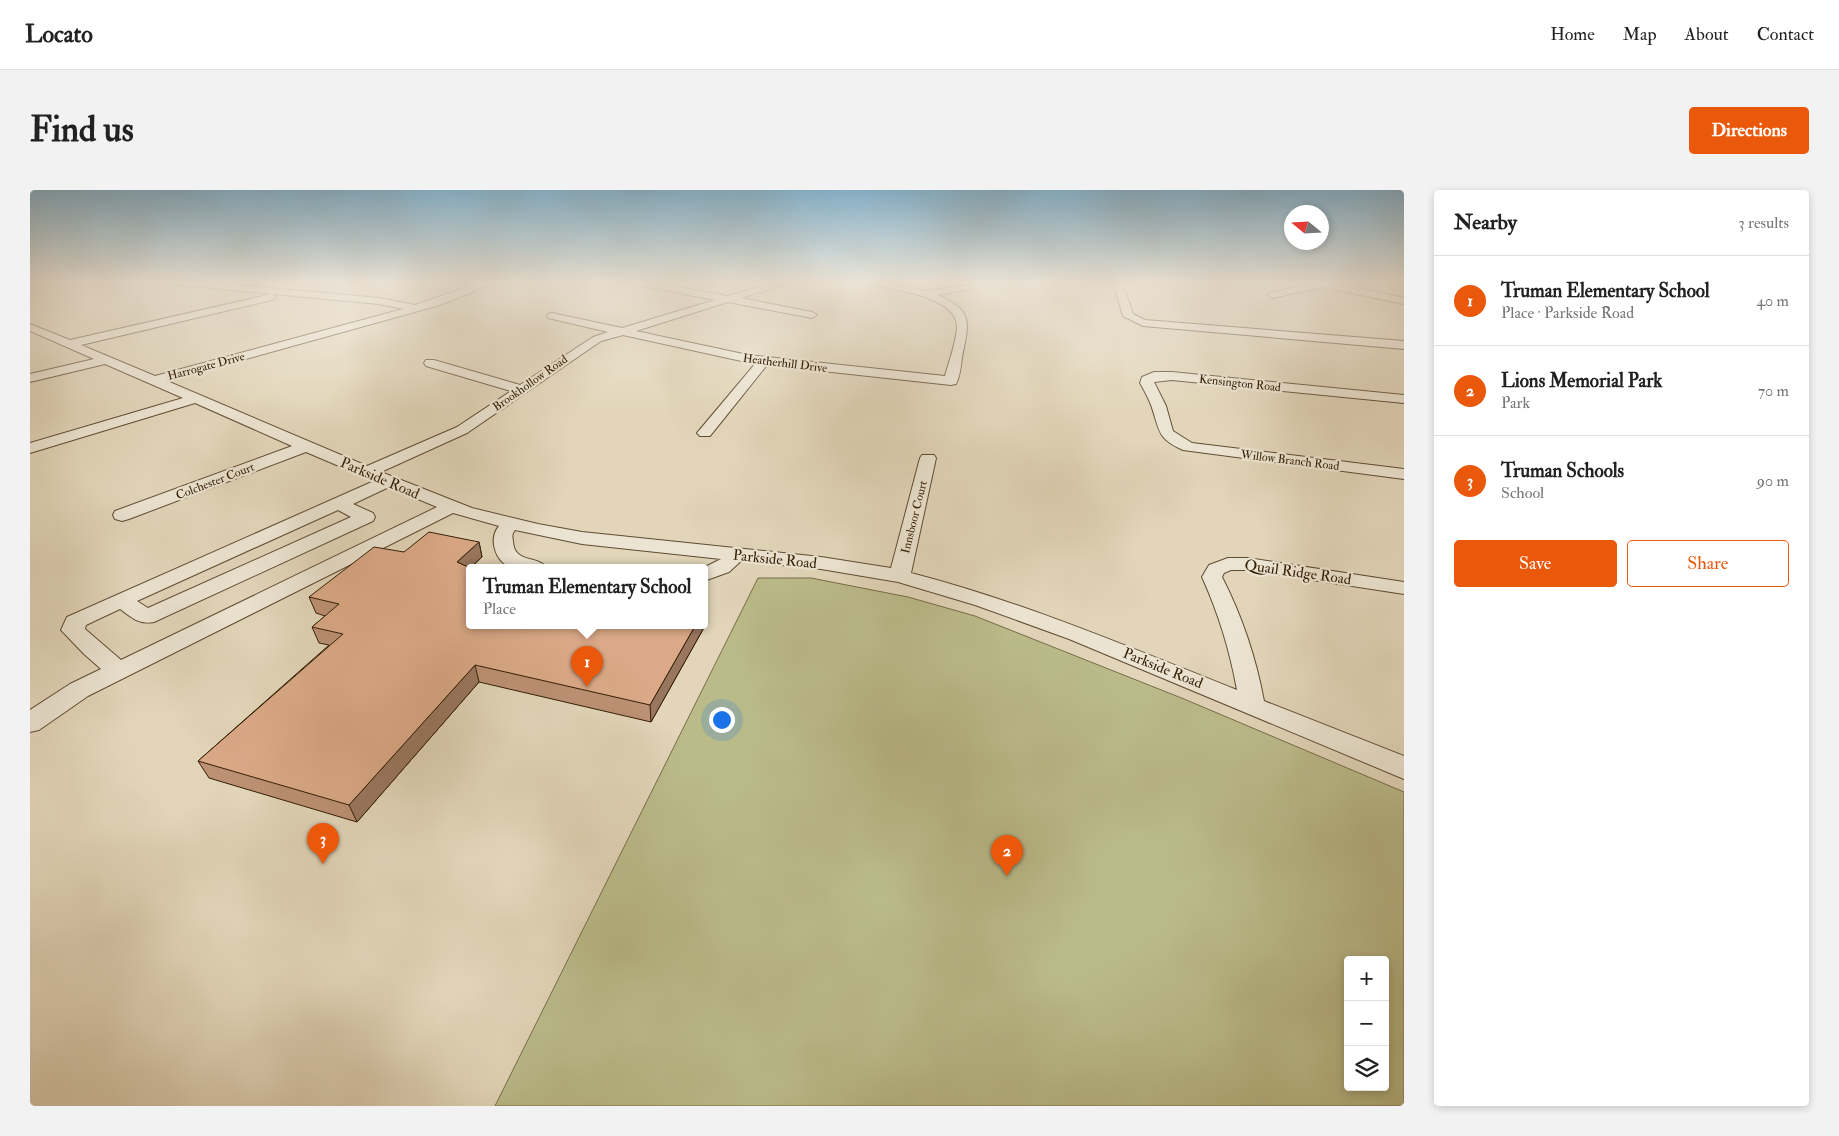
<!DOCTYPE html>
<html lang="en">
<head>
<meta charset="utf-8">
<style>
  :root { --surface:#fff; --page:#f2f2f2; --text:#222; --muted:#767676; --line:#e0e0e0; --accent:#ea580c }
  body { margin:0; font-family:"IM FELL Double Pica",serif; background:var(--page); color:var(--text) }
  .controls { position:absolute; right:15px; bottom:15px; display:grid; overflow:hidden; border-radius:5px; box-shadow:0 2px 8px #0003 }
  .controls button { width:45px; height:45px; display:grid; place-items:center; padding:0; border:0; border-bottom:1px solid var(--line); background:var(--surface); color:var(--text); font:25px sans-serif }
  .compass { position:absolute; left:1254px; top:15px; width:45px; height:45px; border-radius:50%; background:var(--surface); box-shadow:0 2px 8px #0003; rotate:288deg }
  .you { position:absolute; left:691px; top:529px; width:18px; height:18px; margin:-12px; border:4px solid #fff; border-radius:50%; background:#1a73e8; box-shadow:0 0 0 8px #1a73e833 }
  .badge { display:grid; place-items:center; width:32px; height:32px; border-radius:50%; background:var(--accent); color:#fff; font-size:16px; font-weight:700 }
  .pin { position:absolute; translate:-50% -41px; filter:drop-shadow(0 1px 2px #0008) }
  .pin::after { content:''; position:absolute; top:26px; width:18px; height:15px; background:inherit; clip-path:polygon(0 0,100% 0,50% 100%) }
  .popup { position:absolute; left:436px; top:374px; width:242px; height:65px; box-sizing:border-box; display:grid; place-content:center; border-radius:5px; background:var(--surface); filter:drop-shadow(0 1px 4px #0005); font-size:16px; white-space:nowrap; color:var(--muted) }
  .popup b { font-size:19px; color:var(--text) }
  .popup::after { content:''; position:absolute; left:50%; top:100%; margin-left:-10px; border:10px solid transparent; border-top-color:var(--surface) }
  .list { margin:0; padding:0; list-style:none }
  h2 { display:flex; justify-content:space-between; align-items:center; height:65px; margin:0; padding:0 20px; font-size:21px }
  h2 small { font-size:16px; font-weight:400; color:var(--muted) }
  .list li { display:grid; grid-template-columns:32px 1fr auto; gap:15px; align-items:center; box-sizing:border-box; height:90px; padding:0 20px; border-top:1px solid var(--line) }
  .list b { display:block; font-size:19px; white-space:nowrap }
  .list p { margin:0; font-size:16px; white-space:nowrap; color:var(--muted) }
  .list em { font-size:16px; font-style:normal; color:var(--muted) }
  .actions { display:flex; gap:10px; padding:15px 20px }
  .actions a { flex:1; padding:11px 0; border:1px solid var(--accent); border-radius:5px; text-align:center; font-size:18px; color:var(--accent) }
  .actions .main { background:var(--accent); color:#fff }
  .icon { flex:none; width:28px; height:28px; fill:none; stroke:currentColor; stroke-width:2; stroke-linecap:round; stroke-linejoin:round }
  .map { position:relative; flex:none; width:1374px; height:916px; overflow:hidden; border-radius:5px }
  header { display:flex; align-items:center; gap:30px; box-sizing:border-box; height:70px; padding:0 25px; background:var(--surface); border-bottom:1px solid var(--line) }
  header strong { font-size:24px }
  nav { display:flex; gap:28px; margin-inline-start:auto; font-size:18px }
  .intro { display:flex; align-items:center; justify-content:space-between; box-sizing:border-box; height:120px; padding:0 30px }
  h1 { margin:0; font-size:35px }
  .button { padding:12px 22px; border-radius:5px; background:var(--accent); color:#fff; font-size:18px; font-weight:700 }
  main { display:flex; gap:30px; padding:0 30px }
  aside { flex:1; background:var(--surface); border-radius:5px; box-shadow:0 2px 8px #0003 }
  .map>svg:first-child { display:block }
</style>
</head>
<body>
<header>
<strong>Locato</strong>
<nav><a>Home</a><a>Map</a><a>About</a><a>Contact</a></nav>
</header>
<div class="intro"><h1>Find us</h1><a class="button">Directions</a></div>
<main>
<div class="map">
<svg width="1374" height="916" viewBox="0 0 1374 916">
  <rect width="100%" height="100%" fill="#e2d5b9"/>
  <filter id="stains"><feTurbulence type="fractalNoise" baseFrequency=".004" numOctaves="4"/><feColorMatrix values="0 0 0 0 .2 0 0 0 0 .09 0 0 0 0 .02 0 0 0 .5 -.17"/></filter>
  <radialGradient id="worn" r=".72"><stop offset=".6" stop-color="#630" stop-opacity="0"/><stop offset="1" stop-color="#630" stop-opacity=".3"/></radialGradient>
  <!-- green -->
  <path fill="#bbbb8a" stroke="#776c48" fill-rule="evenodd" d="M 728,388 L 781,388 L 878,407 L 945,426 L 1154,509 L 1374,602 L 1374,916 L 465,916 ZM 1318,770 L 1355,770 L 1355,897 L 1318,897 Z"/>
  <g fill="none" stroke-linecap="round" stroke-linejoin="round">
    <defs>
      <path id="minor" d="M 144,92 L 175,92 L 349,108 L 385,115 L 451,92 L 463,92 L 462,94 L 410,115 L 137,191 L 337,276 L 427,237 L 481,201 L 396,176 L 394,173 L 396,170 L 404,170 L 490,195 L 563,147 L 578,142 L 518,128 L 517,126 L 518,124 L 522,123 L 592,138 L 685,110 L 608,95 L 604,92 L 621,92 L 698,106 L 745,92 L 758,92 L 757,94 L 711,108 L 782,122 L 787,125 L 782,128 L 698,112 L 606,141 L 718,165 L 915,186 C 919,171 926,153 927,137 C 928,106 859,99 838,94 L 836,92 L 857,92 L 895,101 L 941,95 L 941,99 L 907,105 C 944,120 939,133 932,167 C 931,176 930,187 926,194 L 921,195 L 737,175 L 680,246 L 670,246 L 667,243 L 725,174 L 593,145 L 571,151 L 437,243 L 351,282 L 442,318 L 508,334 L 552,342 L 791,367 L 861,378 L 890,268 L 892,265 L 904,265 L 906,268 L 881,383 C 993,412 1099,457 1207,500 C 1200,461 1188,422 1172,387 L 1179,375 L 1198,368 L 1218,368 L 1374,392 L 1374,404 L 1218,380 L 1201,380 L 1194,383 L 1192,387 C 1212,426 1226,468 1234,511 L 1374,566 L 1374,589 L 1039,449 L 945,415 L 868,392 L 791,379 L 711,371 L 699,382 L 674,391 L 673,378 L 691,369 L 552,354 L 485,340 C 482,344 482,346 483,351 C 484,374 508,365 517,378 C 507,379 492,381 482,378 C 465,372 458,349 469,336 L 423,323 L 58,506 L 9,540 L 0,542 L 0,520 L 40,494 L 71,479 L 54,464 L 31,440 L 37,427 L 344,291 L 276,262 L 99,329 L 92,331 L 85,329 L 83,325 L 85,321 L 262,256 L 165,213 L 0,263 L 0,253 L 153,208 L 75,174 L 0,192 L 0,184 L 64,169 L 0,141 L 0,134 L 40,150 L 242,104 L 247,107 L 242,110 L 51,155 L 125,186 L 373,119 L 349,114 L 149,95 ZM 359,297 L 407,317 L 91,470 L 55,439 L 56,435 L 90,419 C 101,427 109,435 124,432 L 343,331 L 345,327 L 343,323 L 323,314 ZM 308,320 L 321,327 L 118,418 L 107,411 Z
        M 1083,92 L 1092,92 L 1103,124 L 1115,130 L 1374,151 L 1374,159 L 1113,136 L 1093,126 Z
        M 1277,92 L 1301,92 L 1374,108 L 1374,114 L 1292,97 L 1243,108 L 1238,105 L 1239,103 L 1278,94 Z
        M 1124,182 L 1142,182 L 1374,205 L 1374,213 L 1142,190 L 1124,192 L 1136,216 L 1143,241 L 1162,253 L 1374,279 L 1374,289 L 1153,260 C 1126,248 1130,240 1121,215 C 1118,207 1114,200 1110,193 L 1112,187 Z"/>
    </defs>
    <!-- minor casing -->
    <use href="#minor" stroke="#5f4c32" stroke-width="2"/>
    <!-- minor -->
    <use href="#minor" fill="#ece4d2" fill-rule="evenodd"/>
  </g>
  <!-- wall -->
  <path fill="#bc9174" stroke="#331e05" d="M 449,352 L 452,367 L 440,378 L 440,436 L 676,434 L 621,532 L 449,492 L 327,632 L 179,588 L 168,571 L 299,455 L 289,453 L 282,437 L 295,426 L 286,423 L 279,407 L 374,362 Z"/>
  <!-- shaded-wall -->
  <path fill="#99765e" stroke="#331e05" d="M 449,352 L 452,367 L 440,378 L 427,372 Z
    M 675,418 L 676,434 L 621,532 L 620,515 L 665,436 L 674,436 L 674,419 Z
    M 445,475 L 449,492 L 327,632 L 319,615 Z"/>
  <!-- building -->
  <path fill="#dba987" stroke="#331e05" d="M 399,342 L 449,352 L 427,372 L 440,378 L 440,436 L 665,436 L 620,515 L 445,475 L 319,615 L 168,571 L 313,444 L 282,437 L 309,414 L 279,407 L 344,357 L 374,362 Z"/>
  <!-- sky -->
  <linearGradient id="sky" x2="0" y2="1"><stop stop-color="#87b6d2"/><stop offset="0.42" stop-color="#f2ece0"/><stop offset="1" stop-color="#f2ece0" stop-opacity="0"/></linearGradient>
  <rect width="1374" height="220" fill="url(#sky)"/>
  <g text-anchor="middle" stroke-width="4.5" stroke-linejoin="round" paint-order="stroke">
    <!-- far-street labels -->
    <g font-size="12" fill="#331e05" stroke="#ece4d2">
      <text transform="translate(755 173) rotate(7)" y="4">Heatherhill Drive</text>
      <text transform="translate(176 176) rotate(-15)" y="4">Harrogate Drive</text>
      <text transform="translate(500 193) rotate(-35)" y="4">Brookhollow Road</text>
      <text transform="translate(1210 193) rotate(6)" y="4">Kensington Road</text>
      <text transform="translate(1260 270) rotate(7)" y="4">Willow Branch Road</text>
      <text transform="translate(185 291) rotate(-21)" y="4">Colchester Court</text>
      <text transform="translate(884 327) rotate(-76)" y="4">Innsboor Court</text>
    </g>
    <!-- street labels -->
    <g font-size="15" fill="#331e05" stroke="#ece4d2">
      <text transform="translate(350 288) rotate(23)" y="5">Parkside Road</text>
      <text transform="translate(745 369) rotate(6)" y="5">Parkside Road</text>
      <text transform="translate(1268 382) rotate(8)" y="5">Quail Ridge Road</text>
      <text transform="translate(1133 478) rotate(22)" y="5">Parkside Road</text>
    </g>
  </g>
  <rect width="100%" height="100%" filter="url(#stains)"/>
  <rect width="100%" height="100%" fill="url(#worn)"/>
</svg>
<div class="controls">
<button>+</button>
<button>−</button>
<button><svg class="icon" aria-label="layers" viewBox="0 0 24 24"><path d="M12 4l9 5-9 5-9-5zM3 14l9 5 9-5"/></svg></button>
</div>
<svg class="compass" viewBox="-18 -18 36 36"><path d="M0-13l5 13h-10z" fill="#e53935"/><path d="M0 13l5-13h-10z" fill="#767676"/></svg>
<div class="you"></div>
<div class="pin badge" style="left:557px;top:497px">1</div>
<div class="popup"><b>Truman Elementary School</b>Place</div>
<div class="pin badge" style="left:977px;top:686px">2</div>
<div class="pin badge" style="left:293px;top:674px">3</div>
</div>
<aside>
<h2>Nearby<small>3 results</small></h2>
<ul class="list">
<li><span class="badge">1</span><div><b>Truman Elementary School</b><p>Place · Parkside Road</p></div><em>40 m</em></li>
<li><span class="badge">2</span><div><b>Lions Memorial Park</b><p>Park</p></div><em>70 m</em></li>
<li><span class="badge">3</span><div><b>Truman Schools</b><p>School</p></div><em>90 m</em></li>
</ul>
<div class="actions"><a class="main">Save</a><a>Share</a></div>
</aside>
</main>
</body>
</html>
